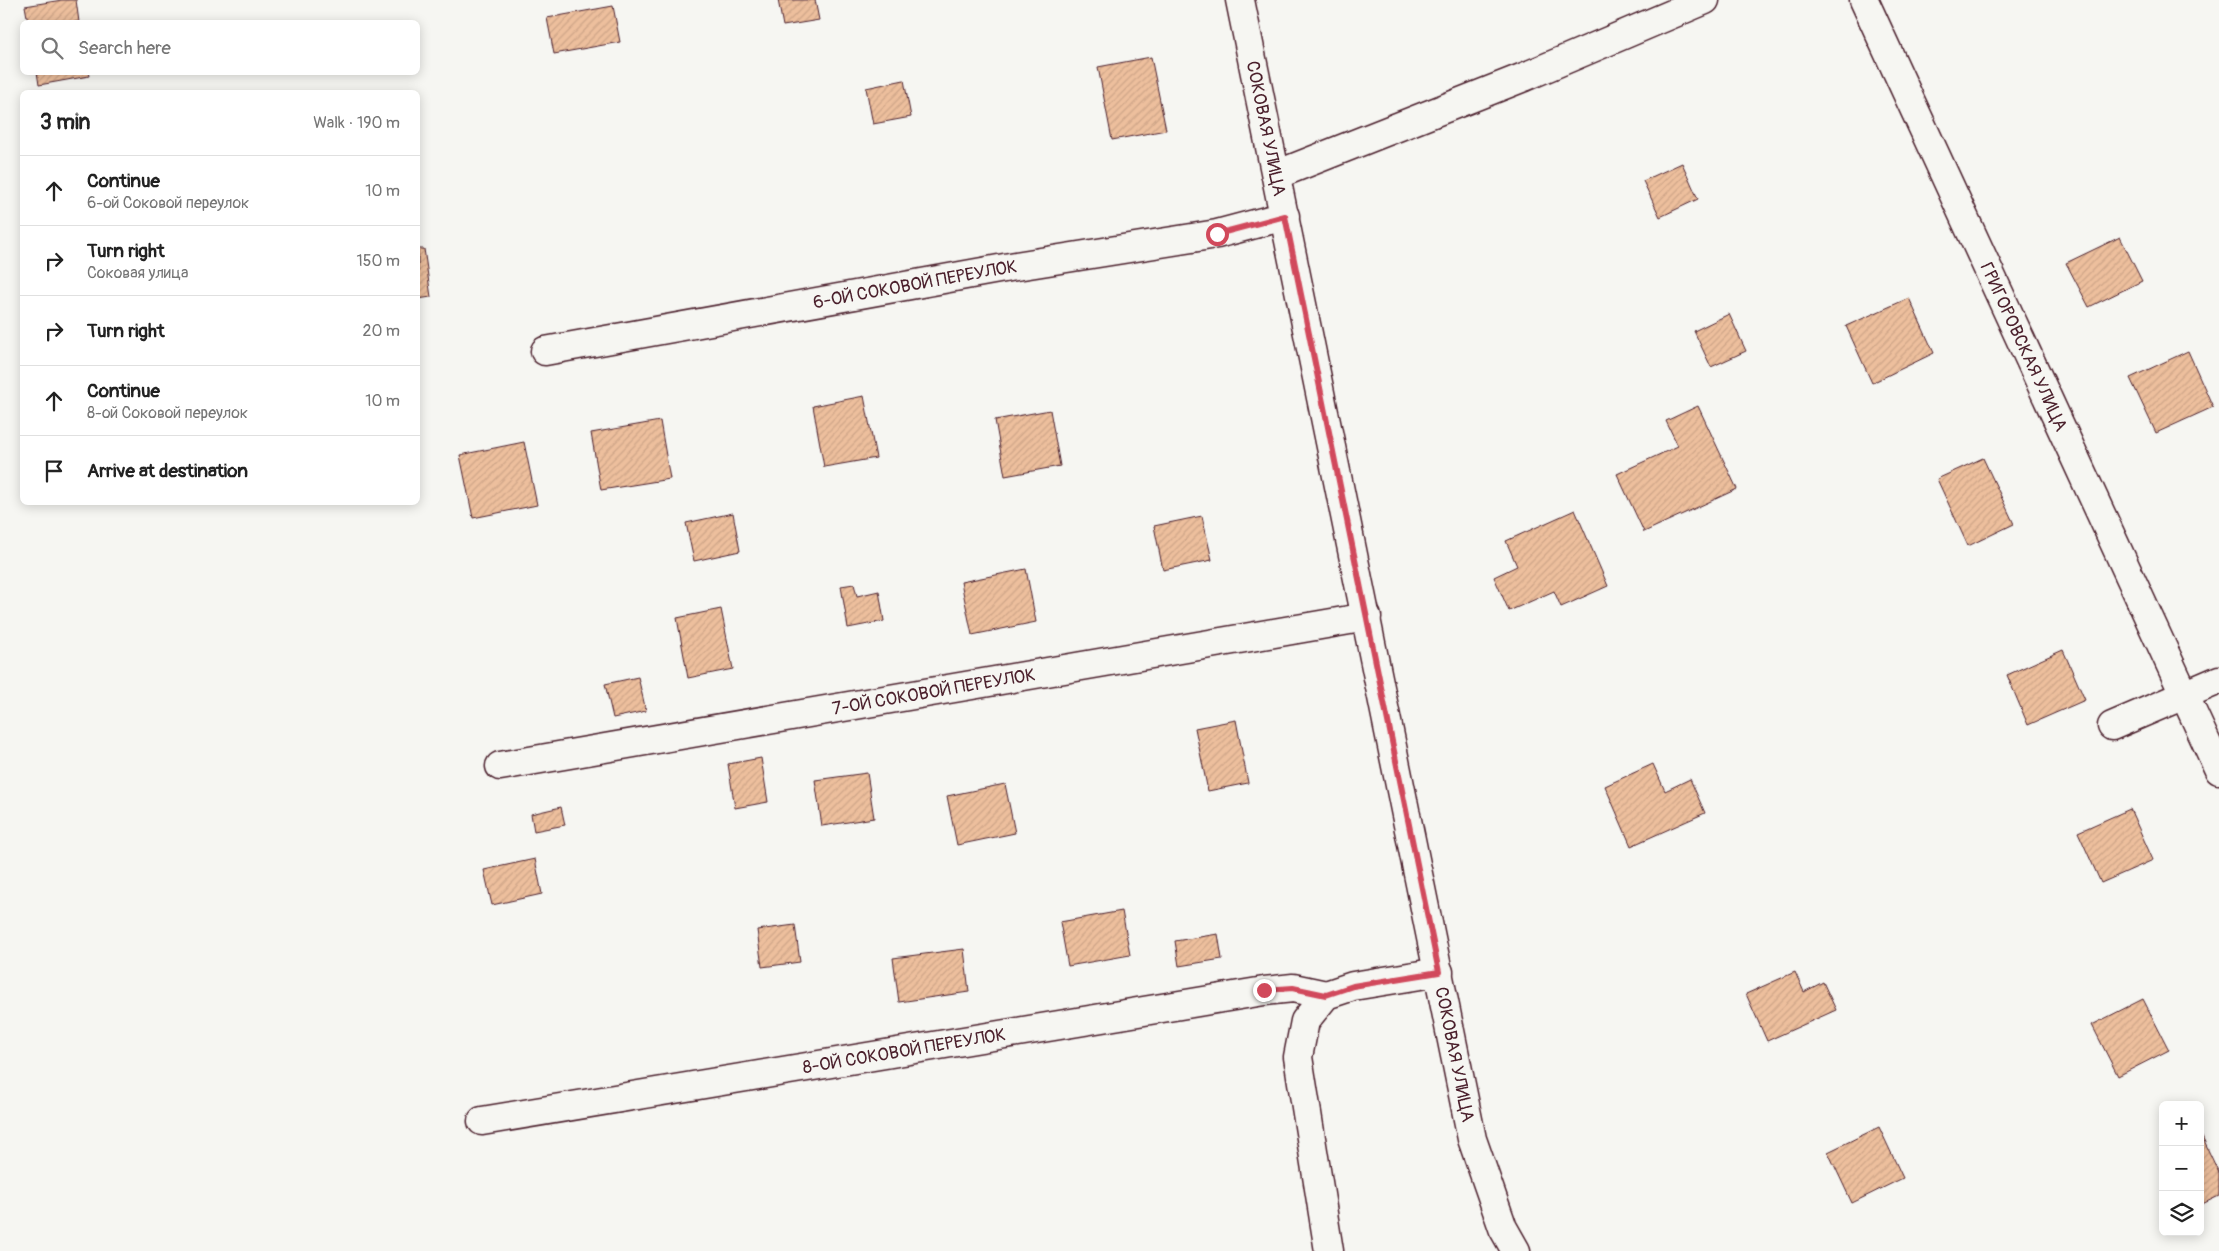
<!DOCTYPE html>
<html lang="en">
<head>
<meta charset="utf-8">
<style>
  :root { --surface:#fff; --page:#f6f6f6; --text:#222; --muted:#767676; --line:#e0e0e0 }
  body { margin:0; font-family:Pangolin,sans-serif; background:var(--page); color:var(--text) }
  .controls { position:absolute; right:15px; bottom:15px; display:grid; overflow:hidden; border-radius:8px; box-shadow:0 2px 12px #0003 }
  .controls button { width:45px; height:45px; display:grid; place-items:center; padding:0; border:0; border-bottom:1px solid var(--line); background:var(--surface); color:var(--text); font:25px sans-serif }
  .stop { position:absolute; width:15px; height:15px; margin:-11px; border:4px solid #d1495b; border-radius:50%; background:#fff }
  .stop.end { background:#d1495b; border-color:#fff; box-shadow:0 1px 5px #0008 }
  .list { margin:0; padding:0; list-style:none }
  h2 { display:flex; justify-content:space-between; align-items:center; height:65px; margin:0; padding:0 20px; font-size:21px }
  h2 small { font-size:16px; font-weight:400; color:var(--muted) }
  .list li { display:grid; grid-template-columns:32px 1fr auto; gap:15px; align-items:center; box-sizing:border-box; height:70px; padding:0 20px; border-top:1px solid var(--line) }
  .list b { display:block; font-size:19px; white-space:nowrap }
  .list p { margin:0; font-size:16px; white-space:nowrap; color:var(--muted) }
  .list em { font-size:16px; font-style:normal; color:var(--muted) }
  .icon { flex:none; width:28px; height:28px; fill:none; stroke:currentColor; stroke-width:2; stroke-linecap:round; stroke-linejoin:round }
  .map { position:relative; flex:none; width:2219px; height:1251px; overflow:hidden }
  .search { position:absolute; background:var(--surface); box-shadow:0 2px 12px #0003; left:20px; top:20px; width:400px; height:55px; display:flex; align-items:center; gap:12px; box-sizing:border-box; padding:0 18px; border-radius:8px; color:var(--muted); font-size:19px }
  .panel { position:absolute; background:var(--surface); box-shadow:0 2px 12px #0003; left:20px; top:90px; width:400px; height:415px; border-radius:8px }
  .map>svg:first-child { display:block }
</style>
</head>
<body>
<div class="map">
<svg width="2219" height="1251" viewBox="0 0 2219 1251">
  <defs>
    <pattern id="building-hatch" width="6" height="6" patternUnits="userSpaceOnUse" patternTransform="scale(1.25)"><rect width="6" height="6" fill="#edbf9d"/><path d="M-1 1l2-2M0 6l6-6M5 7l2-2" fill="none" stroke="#cda487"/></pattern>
  </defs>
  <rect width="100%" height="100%" fill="#f6f6f2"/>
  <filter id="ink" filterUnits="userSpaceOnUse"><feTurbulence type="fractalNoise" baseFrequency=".02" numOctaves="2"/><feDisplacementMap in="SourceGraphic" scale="10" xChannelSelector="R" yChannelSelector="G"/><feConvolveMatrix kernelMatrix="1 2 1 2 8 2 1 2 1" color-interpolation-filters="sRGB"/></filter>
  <g filter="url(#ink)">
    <!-- building -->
    <path fill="url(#building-hatch)" stroke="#4a1f2b" d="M 62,0 L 76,0 L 79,22 L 28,22 L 25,6 Z
      M 778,0 L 815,0 L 819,20 L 783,26 Z
      M 613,6 L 620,42 L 554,54 L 547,18 Z
      M 1151,57 L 1166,130 L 1112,140 L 1098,67 Z
      M 37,72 L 88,72 L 89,76 L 39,85 Z
      M 904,80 L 911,117 L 873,124 L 866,88 Z
      M 1682,163 L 1698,199 L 1660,217 L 1643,181 Z
      M 2120,237 L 2142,281 L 2089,307 L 2066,263 Z
      M 418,249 L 424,249 L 431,297 L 418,299 Z
      M 1909,298 L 1934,353 L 1872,383 L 1846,326 Z
      M 1729,314 L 1746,351 L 1711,367 L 1694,331 Z
      M 2188,351 L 2213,407 L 2156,433 L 2130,378 Z
      M 864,396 L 876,458 L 824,467 L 813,406 Z
      M 1698,406 L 1737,489 L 1644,532 L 1617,474 L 1678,446 L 1666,421 Z
      M 1050,410 L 1060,466 L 1005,476 L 995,420 Z
      M 660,421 L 670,479 L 601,490 L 591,433 Z
      M 524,442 L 537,505 L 473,518 L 460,455 Z
      M 1983,458 L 2014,524 L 1968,546 L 1937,479 Z
      M 1575,510 L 1608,586 L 1561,607 L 1554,591 L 1509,611 L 1494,577 L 1517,566 L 1506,541 Z
      M 733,513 L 740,551 L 694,561 L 686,523 Z
      M 1202,516 L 1212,560 L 1163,570 L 1154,526 Z
      M 1026,569 L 1036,622 L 972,635 L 961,582 Z
      M 854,584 L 857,596 L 879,591 L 884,621 L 848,628 L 841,586 Z
      M 721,609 L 733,669 L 688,678 L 677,618 Z
      M 2063,650 L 2085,700 L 2028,725 L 2007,675 Z
      M 638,677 L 646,711 L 613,718 L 605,684 Z
      M 1236,720 L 1248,783 L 1208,791 L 1195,728 Z
      M 761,758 L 768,802 L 735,808 L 728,764 Z
      M 1653,764 L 1665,791 L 1690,779 L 1705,813 L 1631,846 L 1605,786 Z
      M 867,773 L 874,818 L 822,826 L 815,780 Z
      M 1005,784 L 1015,833 L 957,845 L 947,796 Z
      M 561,807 L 565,825 L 534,831 L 531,814 Z
      M 2130,809 L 2153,860 L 2101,883 L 2078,832 Z
      M 535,859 L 542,894 L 492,905 L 484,870 Z
      M 1122,911 L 1130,955 L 1068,966 L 1060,922 Z
      M 795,925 L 800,962 L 762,967 L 757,930 Z
      M 1218,934 L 1222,959 L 1179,966 L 1175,941 Z
      M 964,949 L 969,992 L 899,1002 L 893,958 Z
      M 1795,972 L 1804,992 L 1823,982 L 1836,1010 L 1767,1041 L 1746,994 Z
      M 2143,999 L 2169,1050 L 2118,1076 L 2092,1025 Z
      M 1879,1127 L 1903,1178 L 1852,1203 L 1828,1152 Z
      M 2200,1133 L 2219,1173 L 2219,1196 L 2200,1205 Z"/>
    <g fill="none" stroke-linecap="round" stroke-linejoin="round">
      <defs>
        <g id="minor">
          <path id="s1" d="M 1240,0 L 1472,1139 L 1503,1228 L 1516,1251"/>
          <path id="s2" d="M 1864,0 L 2219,770"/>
          <path d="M 1276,175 L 1524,77 L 1705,0"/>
          <path id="s3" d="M 545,351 L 1010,267 L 1217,234 L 1285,216"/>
          <path d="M 2112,726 L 2219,680"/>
          <path id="s4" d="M 500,766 L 1367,617"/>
          <path id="s5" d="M 482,1121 L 1264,991 L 1293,988 L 1326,995"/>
          <path d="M 1329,1251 L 1298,1057 L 1305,1021 L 1326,995 L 1353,986 L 1439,972"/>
        </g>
      </defs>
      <!-- minor casing -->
      <use href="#minor" stroke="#4a1f2b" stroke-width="31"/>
      <!-- minor -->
      <use href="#minor" stroke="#f6f6f2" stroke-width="28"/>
    </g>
  </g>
  <g fill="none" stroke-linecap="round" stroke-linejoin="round" filter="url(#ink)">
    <!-- route -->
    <path stroke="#d1495b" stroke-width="6" d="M 1217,234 L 1285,216 L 1439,972 L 1353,986 L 1326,995 L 1293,988 L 1264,990"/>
  </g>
  <g text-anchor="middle" stroke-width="4" stroke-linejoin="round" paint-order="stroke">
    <!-- street labels -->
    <g font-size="18" fill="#4a1f2b" stroke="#f6f6f2">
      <text dy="6" stroke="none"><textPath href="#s1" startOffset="131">СОКОВАЯ УЛИЦА</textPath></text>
      <text dy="6" stroke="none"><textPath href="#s3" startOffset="376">6-ОЙ СОКОВОЙ ПЕРЕУЛОК</textPath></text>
      <text dy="6" stroke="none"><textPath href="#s2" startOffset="382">ГРИГОРОВСКАЯ УЛИЦА</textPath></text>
      <text dy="6" stroke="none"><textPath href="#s4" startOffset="440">7-ОЙ СОКОВОЙ ПЕРЕУЛОК</textPath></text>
      <text dy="6" stroke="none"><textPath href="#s5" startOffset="428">8-ОЙ СОКОВОЙ ПЕРЕУЛОК</textPath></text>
      <text dy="6" stroke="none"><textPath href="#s1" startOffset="1076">СОКОВАЯ УЛИЦА</textPath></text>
    </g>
  </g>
</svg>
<div class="controls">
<button>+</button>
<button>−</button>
<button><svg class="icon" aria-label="layers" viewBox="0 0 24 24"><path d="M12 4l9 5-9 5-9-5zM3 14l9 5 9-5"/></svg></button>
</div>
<div class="stop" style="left:1217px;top:234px"></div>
<div class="stop end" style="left:1264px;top:990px"></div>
<div class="search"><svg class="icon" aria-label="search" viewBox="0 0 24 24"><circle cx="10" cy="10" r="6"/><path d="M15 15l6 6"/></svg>Search here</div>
<section class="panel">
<h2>3 min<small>Walk · 190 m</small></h2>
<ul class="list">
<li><svg class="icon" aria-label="ahead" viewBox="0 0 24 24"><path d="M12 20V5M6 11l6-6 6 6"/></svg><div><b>Continue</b><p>6-ой Соковой переулок</p></div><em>10 m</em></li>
<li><svg class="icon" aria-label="right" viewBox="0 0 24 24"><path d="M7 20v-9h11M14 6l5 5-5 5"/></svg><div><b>Turn right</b><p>Соковая улица</p></div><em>150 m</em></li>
<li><svg class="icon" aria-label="right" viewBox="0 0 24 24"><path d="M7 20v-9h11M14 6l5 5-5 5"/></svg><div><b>Turn right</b></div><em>20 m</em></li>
<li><svg class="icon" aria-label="ahead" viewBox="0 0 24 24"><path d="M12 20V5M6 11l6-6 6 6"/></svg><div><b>Continue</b><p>8-ой Соковой переулок</p></div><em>10 m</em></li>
<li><svg class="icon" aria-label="arrive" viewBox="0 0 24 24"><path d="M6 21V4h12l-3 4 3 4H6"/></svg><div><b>Arrive at destination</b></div></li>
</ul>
</section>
</div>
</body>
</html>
